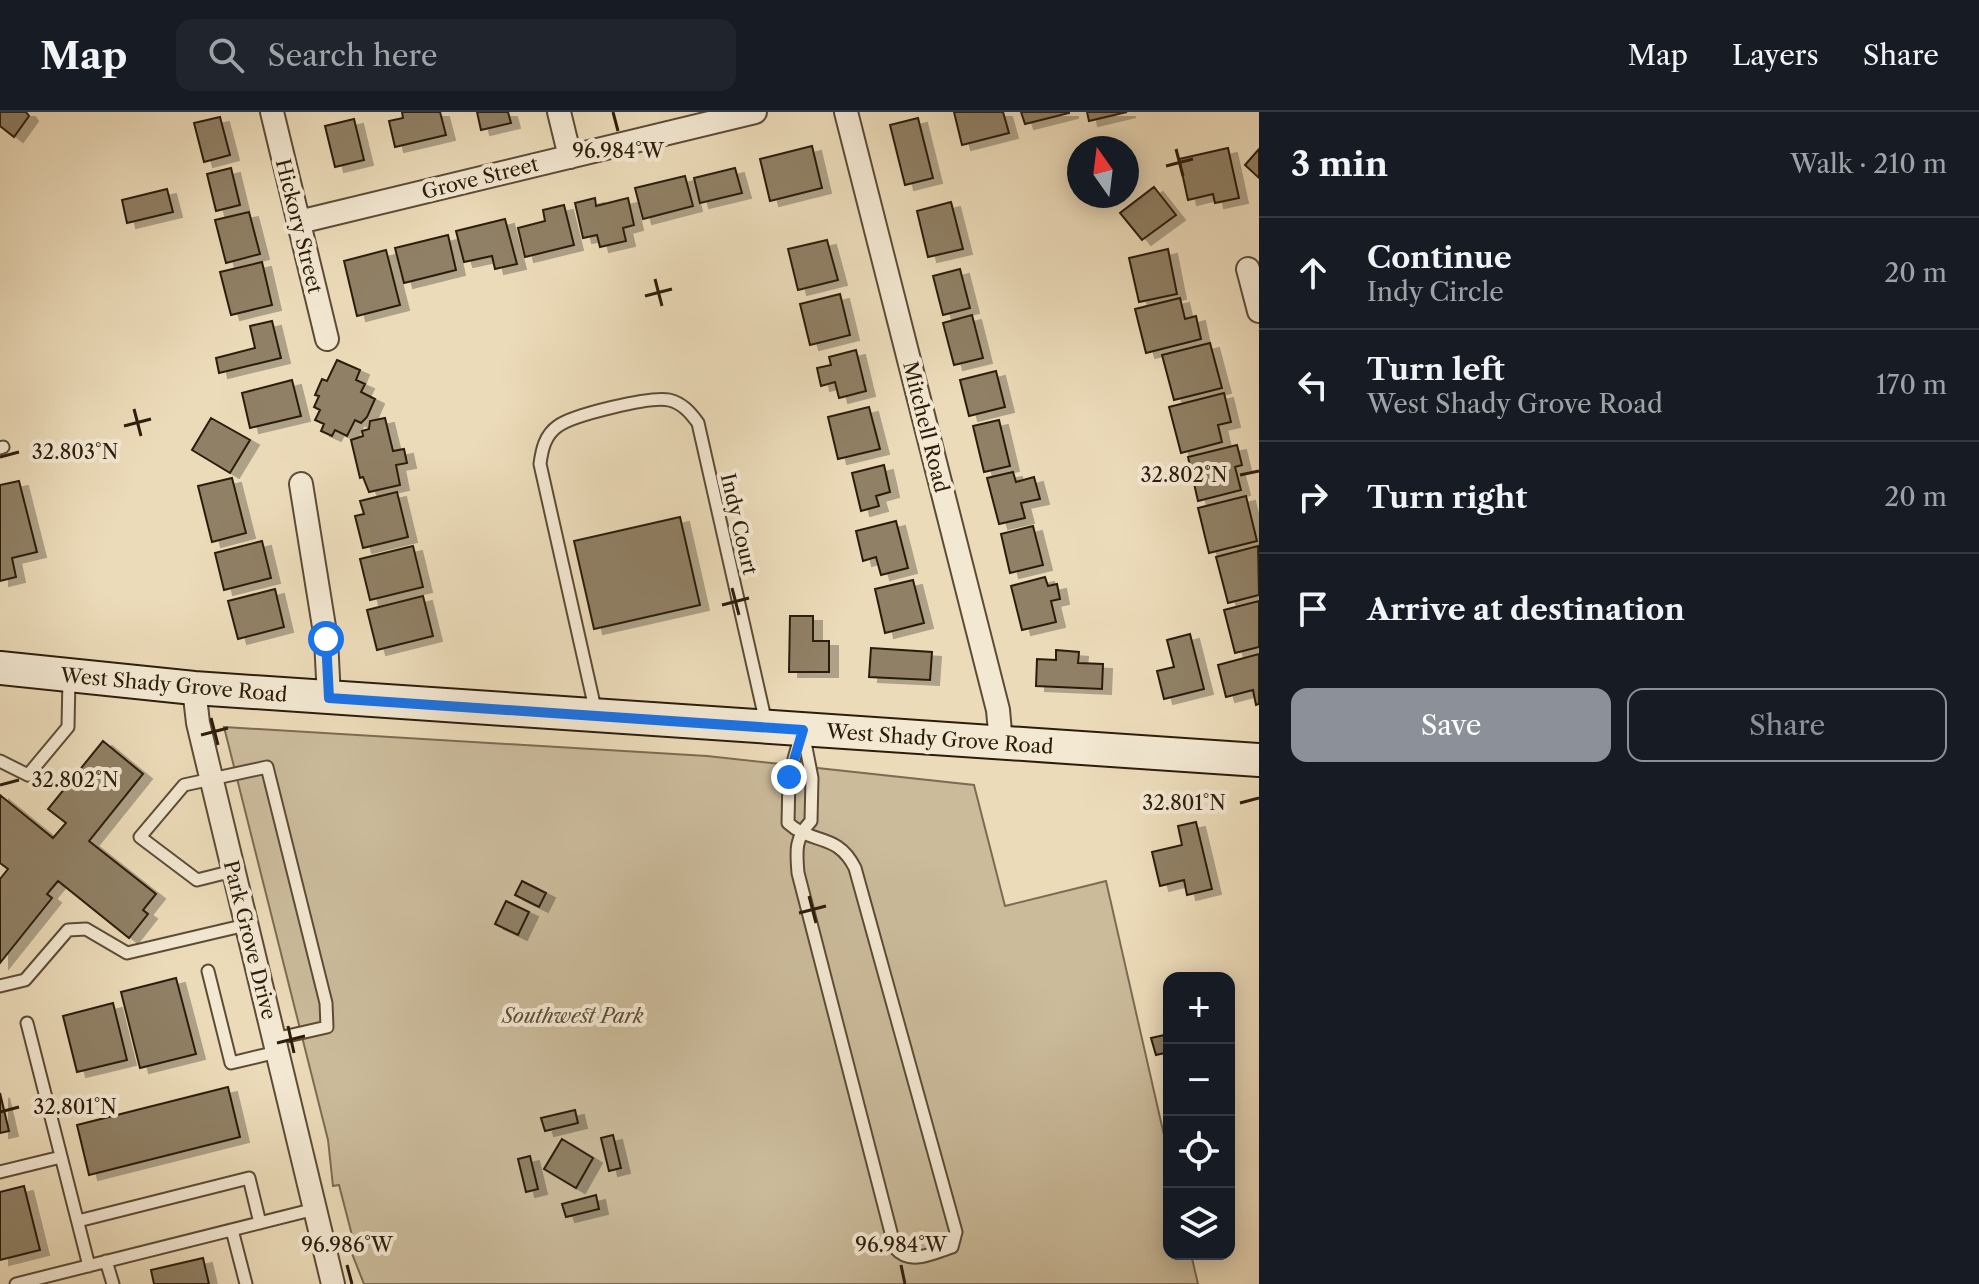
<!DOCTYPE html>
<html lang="en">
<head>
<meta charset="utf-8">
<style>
  :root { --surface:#171b24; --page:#20242c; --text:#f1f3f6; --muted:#9ea1a6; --line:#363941; --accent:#8c9099 }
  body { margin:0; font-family:"Libre Caslon Text",serif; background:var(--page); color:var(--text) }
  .controls { position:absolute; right:24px; bottom:24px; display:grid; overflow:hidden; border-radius:16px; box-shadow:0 4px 20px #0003 }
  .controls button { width:72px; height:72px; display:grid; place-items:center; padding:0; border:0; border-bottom:2px solid var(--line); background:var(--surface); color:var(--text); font:40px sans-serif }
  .compass { position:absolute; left:1067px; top:24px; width:72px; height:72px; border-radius:50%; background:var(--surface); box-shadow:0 4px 20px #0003; rotate:346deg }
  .stop { position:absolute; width:24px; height:24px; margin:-18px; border:6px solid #1a73e8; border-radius:50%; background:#fff }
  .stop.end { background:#1a73e8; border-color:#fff; box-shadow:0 2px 8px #0008 }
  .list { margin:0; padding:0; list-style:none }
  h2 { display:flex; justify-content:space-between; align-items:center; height:104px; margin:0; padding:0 32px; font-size:34px }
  h2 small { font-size:26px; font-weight:400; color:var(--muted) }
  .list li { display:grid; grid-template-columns:52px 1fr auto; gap:24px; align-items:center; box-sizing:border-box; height:112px; padding:0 32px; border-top:2px solid var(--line) }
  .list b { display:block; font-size:30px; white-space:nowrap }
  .list p { margin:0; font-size:26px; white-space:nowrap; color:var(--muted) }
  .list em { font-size:26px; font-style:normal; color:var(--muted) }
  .actions { display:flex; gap:16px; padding:24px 32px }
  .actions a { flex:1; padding:18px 0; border:2px solid var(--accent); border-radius:16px; text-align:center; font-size:28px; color:var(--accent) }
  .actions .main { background:var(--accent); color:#fff }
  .icon { flex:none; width:44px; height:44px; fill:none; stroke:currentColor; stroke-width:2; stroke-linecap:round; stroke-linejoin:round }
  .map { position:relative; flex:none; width:1259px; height:1172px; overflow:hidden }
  header { display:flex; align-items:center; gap:48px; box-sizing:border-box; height:112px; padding:0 40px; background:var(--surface); border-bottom:2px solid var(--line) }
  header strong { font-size:38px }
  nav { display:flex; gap:44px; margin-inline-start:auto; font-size:28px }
  .search { width:560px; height:72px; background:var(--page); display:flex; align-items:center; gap:20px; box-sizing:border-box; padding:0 28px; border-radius:16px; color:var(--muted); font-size:30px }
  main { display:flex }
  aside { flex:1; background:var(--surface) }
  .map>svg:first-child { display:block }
</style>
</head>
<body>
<header>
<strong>Map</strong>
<div class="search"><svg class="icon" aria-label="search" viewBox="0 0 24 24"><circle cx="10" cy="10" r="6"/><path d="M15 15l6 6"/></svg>Search here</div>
<nav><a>Map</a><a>Layers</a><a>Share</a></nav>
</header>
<main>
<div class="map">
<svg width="1259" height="1172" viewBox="0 0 1259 1172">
  <defs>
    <filter id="shadow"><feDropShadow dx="9" dy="5" stdDeviation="0" flood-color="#0004"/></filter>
  </defs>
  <rect width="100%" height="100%" fill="#ecdbb9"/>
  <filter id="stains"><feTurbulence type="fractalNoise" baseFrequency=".0025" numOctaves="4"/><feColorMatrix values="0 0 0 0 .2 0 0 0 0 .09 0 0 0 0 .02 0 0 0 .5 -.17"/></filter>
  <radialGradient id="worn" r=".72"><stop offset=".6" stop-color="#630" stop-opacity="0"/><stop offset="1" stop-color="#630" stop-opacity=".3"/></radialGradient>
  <!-- green -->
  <path fill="#cbbb9b" stroke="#7c6c53" stroke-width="2" d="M 224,615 L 707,644 L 974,673 L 1005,794 L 1106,769 L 1169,1045 L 1169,1142 L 1191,1142 L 1198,1172 L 364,1172 L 347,1129 L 353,1127 L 339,1073 L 333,1074 L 328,1028 Z"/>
  <!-- building -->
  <path fill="#908065" stroke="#2c1d0b" stroke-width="2" filter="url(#shadow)" d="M 0,0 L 26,0 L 29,4 L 14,25 L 0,14 Z
    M 402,0 L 440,0 L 446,23 L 395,35 L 389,9 L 403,6 Z
    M 477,0 L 508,0 L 511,11 L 481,18 Z
    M 954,0 L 1003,0 L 1009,21 L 962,33 Z
    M 1021,0 L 1069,0 L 1069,1 L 1025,12 Z
    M 1087,0 L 1127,0 L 1089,9 Z
    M 220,5 L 230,43 L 204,50 L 194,11 Z
    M 918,6 L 933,66 L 905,73 L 890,13 Z
    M 354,7 L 364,48 L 335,55 L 325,14 Z
    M 812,34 L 822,76 L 770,89 L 760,47 Z
    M 1228,36 L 1239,86 L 1215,91 L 1213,82 L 1188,88 L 1179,47 Z
    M 1259,37 L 1259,66 L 1245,53 Z
    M 231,56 L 240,93 L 216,99 L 207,62 Z
    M 735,56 L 742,81 L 700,91 L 694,66 Z
    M 685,64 L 693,94 L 643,107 L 635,76 Z
    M 1154,75 L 1176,103 L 1142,128 L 1120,101 Z
    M 167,77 L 173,100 L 127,111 L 122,88 Z
    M 595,86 L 596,94 L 628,86 L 634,113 L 623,116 L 626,129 L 600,135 L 597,123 L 583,126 L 575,91 Z
    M 951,90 L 963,137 L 928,145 L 917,99 Z
    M 564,93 L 574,133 L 525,145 L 518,116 L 545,109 L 543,98 Z
    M 249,100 L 260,142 L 226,151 L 215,108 Z
    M 505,107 L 517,152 L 495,157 L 492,144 L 464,150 L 456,119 Z
    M 448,123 L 456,158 L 404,171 L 395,136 Z
    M 827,128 L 838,168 L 798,178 L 788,137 Z
    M 1168,137 L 1177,182 L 1139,190 L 1129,146 Z
    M 386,138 L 400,193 L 357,204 L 344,149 Z
    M 262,150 L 272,193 L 231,203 L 220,160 Z
    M 960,157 L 970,196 L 943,203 L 933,164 Z
    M 840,182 L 850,223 L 810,233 L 800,192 Z
    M 1180,186 L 1185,207 L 1196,204 L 1201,227 L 1146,241 L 1135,197 Z
    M 972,203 L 983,246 L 954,253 L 943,211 Z
    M 272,209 L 281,246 L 219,261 L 216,246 L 255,236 L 250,214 Z
    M 1210,231 L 1222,276 L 1174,288 L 1162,243 Z
    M 856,238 L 866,279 L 839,286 L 835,270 L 821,274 L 817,256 L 831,253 L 829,245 Z
    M 337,248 L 360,258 L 356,268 L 365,272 L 361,280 L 375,287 L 367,305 L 361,311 L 355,308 L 347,324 L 335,318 L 332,324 L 321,319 L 324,312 L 315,308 L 320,298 L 314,295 L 319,284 L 315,283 L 322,267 L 327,269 Z
    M 996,259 L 1005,295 L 969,304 L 960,268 Z
    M 292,268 L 301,304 L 250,316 L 242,281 Z
    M 1224,281 L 1231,310 L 1218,313 L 1222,330 L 1181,341 L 1169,295 Z
    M 869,295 L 880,337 L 838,347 L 828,305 Z
    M 211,306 L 250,328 L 230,361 L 192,338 Z
    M 385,306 L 393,339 L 404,337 L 407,351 L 396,353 L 400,373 L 369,380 L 363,365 L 360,366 L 351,328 L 363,324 L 362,319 L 369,317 L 370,309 Z
    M 999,308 L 1010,354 L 984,360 L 973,314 Z
    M 1237,333 L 1242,353 L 1235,355 L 1241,378 L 1198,389 L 1188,345 Z
    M 884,353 L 890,380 L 876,384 L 879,394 L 861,399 L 852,361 Z
    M 1013,360 L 1016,370 L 1034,365 L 1040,387 L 1021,391 L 1025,406 L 999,412 L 987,366 Z
    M 232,366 L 246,421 L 212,430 L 198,374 Z
    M 19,369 L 37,440 L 12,446 L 16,465 L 0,469 L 0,373 Z
    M 397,380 L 408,425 L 363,436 L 355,404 L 364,402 L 360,389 Z
    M 1246,384 L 1257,429 L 1209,441 L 1198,396 Z
    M 680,405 L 700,493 L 594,517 L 574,429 Z
    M 896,409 L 908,456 L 881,463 L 876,445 L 863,449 L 856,419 Z
    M 1033,414 L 1043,453 L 1010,461 L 1001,422 Z
    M 262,429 L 271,466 L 224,478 L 215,441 Z
    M 413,434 L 423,475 L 370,488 L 360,447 Z
    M 1258,434 L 1259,483 L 1228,491 L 1216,445 Z
    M 1045,465 L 1048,474 L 1057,472 L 1060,487 L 1051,489 L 1056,510 L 1022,518 L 1011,474 Z
    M 913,468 L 924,511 L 885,521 L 875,477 Z
    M 275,477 L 284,515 L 238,527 L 228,489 Z
    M 423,484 L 433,524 L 377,538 L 367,498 Z
    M 1259,489 L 1259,535 L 1235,541 L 1224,498 Z
    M 790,504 L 813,504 L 813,529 L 829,529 L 829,560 L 789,560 Z
    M 1190,522 L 1204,577 L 1164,587 L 1157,559 L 1174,555 L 1167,528 Z
    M 871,536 L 932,540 L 930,568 L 869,565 Z
    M 1056,538 L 1079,540 L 1078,551 L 1103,552 L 1102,577 L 1036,574 L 1037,547 L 1056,548 Z
    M 1259,542 L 1259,592 L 1256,593 L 1253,578 L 1226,585 L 1218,553 Z
    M 103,629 L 143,662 L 89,729 L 156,782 L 143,798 L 148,802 L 129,826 L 58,769 L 47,782 L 52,786 L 0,851 L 0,767 L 8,757 L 0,751 L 0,683 L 53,726 L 66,711 L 48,697 Z
    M 1196,710 L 1212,777 L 1187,783 L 1184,768 L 1160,774 L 1152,740 L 1182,733 L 1178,714 Z
    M 522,769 L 546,781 L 539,795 L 515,783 Z
    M 506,789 L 529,800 L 518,823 L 495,812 Z
    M 176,866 L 196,942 L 140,956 L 121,880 Z
    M 113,891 L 127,948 L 77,960 L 63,904 Z
    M 1169,922 L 1169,940 L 1156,943 L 1151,926 Z
    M 228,975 L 240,1025 L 89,1063 L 77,1013 Z
    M 0,981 L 9,1019 L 0,1021 Z
    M 575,998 L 578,1011 L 545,1019 L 541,1006 Z
    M 613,1023 L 621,1056 L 609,1059 L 601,1026 Z
    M 562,1027 L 593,1046 L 576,1076 L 544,1057 Z
    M 530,1044 L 538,1077 L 526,1080 L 518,1047 Z
    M 24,1074 L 40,1138 L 0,1148 L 0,1080 Z
    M 596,1083 L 599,1097 L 566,1105 L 562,1092 Z
    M 203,1146 L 209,1172 L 154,1172 L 151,1158 Z"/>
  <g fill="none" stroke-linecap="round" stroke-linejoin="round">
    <defs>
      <path id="lane" d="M 0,336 L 3,335
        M 596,601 L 540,352 C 542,337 545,323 558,314 C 573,303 650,284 669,288 C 682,291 690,300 698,311 L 766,611
        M 802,618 L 789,665 L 788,711 C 812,733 837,720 855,756 L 956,1120 L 952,1135 C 933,1141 910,1154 895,1136 L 798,761 C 796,738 795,726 811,709 L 812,666 L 803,620
        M 0,649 L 28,663 L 68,615 L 69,566
        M 233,759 L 197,768 L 140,725 L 184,673 L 267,655 L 326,891 L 327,915 L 274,927
        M 208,859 L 231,951 L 277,940
        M 0,874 L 25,868 L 68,818 L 86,817 L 127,841 L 246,813
        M 27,911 L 89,1154
        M 0,1060 L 61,1045
        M 78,1109 L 249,1066 L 260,1111
        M 232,1118 L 246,1172
        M 106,1149 L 113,1172
        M 16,1172 L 315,1097"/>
      <path id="street" d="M 272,0 L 327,227
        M 559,0 L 570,45
        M 846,0 L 998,598 L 1001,631
        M 299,110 L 755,0
        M 1248,157 L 1259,199
        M 301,372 L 326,527 L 329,586
        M 194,576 L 198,611 L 333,1172"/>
      <path id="secondary" d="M 0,556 L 194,576 L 1259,648"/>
    </defs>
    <!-- lane casing -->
    <use href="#lane" stroke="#5c4c36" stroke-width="15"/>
    <!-- street casing -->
    <use href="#street" stroke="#5c4c36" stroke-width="26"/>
    <!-- secondary casing -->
    <use href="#secondary" stroke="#2c1d0b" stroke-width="36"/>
    <!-- lane -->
    <use href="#lane" stroke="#f3e8d2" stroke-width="11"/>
    <!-- street -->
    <use href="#street" stroke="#f3e8d2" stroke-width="22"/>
    <!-- secondary -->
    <use href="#secondary" stroke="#f3e8d2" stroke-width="32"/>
  </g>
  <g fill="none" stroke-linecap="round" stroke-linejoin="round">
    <!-- route -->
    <path stroke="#1a73e8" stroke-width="10" d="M 326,527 L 329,586 L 803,618 L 789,665"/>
  </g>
  <!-- ticks -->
  <path fill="none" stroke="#2c1d0b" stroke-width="3" d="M 613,0 L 618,19M 1176,37 L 1183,64M 1166,54 L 1193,47M 655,167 L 662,194M 645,184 L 672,177M 134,297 L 141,324M 124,314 L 151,307M 0,345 L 19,340M 1240,363 L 1259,359M 732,476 L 739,503M 722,493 L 749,486M 211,606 L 218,633M 201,623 L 228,616M 0,673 L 19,668M 1240,691 L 1259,686M 809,784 L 816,811M 799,801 L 826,794M 288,914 L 294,941M 277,931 L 305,924M 0,1000 L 19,995M 347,1153 L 352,1172M 901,1153 L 905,1172"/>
  <g text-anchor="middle" stroke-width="8" stroke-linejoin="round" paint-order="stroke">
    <!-- street labels -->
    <g font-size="20" fill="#2c1d0b" stroke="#f3e8d2">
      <text transform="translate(480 66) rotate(-14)" y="7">Grove Street</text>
      <text transform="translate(299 114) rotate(76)" y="7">Hickory Street</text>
      <text transform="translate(926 315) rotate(76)" y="7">Mitchell Road</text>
      <text transform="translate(739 412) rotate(77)" y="7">Indy Court</text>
      <text transform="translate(174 573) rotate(5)" y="7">West Shady Grove Road</text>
      <text transform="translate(940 627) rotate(4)" y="7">West Shady Grove Road</text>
      <text transform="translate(250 828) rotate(76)" y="7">Park Grove Drive</text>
    </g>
    <!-- park labels -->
    <g font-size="20" font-style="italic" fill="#5c4c36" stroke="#f3e8d2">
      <text x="573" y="911">Southwest Park</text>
    </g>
  </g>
  <g font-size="20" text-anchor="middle" fill="#2c1d0b" stroke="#f3e8d2" stroke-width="8" stroke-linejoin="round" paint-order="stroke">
    <text x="618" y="46">96.984°W</text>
    <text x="75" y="347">32.803°N</text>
    <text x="1184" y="370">32.802°N</text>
    <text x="75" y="675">32.802°N</text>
    <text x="1184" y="698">32.801°N</text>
    <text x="75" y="1002">32.801°N</text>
    <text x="347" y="1140">96.986°W</text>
    <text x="901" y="1140">96.984°W</text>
  </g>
  <rect width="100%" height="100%" filter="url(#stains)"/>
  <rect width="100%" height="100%" fill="url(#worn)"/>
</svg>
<div class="controls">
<button>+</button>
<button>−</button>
<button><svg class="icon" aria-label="locate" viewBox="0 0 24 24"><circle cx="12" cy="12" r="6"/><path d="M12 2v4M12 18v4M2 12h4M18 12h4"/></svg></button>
<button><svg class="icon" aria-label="layers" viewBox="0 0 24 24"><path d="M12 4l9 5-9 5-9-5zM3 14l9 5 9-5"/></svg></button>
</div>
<svg class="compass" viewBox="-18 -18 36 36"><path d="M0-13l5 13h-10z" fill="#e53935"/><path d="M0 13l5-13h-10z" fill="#9ea1a6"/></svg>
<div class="stop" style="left:326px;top:527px"></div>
<div class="stop end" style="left:789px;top:665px"></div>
</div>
<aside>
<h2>3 min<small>Walk · 210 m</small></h2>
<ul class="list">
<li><svg class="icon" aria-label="ahead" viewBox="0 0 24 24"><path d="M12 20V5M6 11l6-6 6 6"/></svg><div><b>Continue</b><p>Indy Circle</p></div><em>20 m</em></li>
<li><svg class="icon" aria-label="left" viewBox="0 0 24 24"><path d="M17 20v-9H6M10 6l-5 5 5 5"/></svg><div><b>Turn left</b><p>West Shady Grove Road</p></div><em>170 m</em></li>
<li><svg class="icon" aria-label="right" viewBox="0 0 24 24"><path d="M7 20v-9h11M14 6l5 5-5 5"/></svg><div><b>Turn right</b></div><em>20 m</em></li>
<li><svg class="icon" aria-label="arrive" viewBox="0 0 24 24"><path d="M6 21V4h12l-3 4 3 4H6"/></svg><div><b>Arrive at destination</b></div></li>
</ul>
<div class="actions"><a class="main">Save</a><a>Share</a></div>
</aside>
</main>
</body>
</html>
